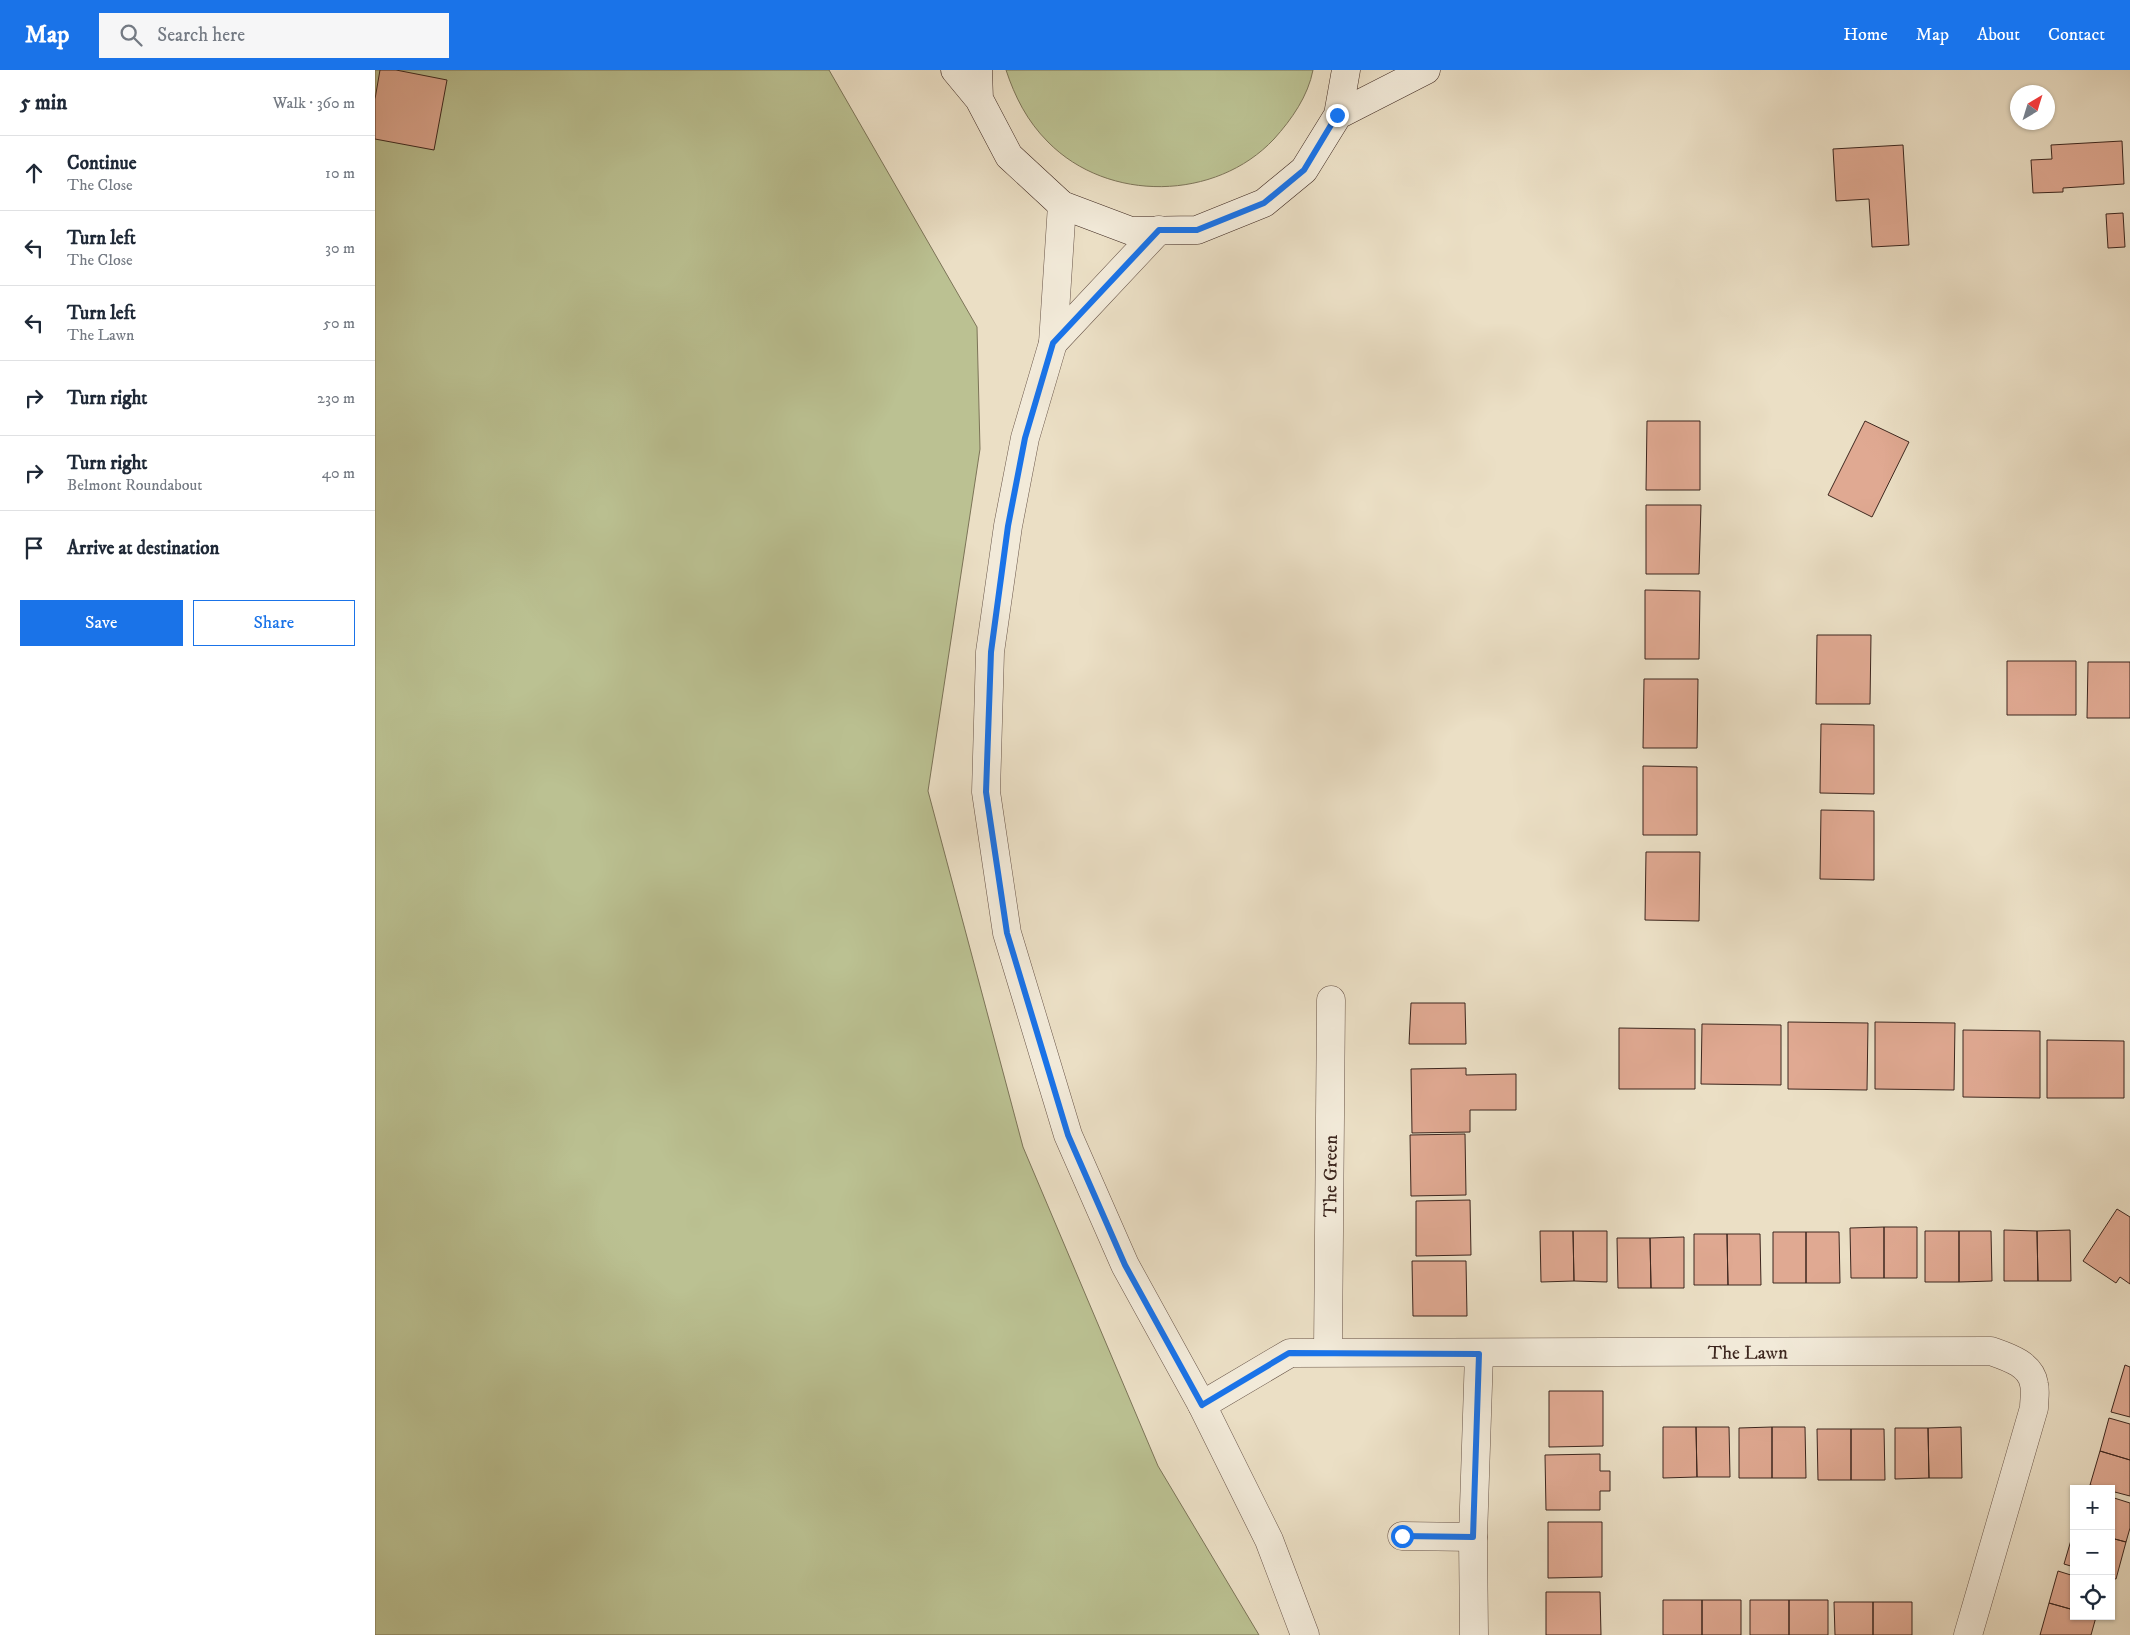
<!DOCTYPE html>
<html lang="en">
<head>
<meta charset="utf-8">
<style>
  :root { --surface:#fff; --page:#f6f6f7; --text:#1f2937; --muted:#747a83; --line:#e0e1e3; --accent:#1a73e8 }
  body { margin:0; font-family:"IM FELL DW Pica",serif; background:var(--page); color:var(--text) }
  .controls { position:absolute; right:15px; bottom:15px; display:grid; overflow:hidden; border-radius:0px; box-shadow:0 1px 4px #0004 }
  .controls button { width:45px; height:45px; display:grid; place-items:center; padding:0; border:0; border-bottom:1px solid var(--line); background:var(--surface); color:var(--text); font:25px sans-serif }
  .compass { position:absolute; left:1635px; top:15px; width:45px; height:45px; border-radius:50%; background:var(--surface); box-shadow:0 1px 4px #0004; rotate:38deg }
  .stop { position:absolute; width:15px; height:15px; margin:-11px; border:4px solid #1a73e8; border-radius:50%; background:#fff }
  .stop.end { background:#1a73e8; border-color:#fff; box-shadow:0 1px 5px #0008 }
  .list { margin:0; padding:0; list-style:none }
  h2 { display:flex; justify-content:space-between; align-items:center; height:65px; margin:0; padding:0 20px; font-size:21px }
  h2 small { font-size:16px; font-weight:400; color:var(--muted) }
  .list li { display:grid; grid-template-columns:32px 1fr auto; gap:15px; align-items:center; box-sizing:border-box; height:75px; padding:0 20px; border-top:1px solid var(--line) }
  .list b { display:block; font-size:19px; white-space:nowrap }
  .list p { margin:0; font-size:16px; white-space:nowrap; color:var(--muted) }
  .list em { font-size:16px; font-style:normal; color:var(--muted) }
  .actions { display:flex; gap:10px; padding:15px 20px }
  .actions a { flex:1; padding:11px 0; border:1px solid var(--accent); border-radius:0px; text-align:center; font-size:18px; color:var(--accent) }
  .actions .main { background:var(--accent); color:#fff }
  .icon { flex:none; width:28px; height:28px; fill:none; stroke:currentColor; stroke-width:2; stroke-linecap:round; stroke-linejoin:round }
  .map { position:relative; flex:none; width:1755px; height:1565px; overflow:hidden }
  header { display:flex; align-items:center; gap:30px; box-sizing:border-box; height:70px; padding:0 25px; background:var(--accent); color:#fff }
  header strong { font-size:24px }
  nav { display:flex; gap:28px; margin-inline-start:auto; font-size:18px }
  .search { width:350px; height:45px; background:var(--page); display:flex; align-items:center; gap:12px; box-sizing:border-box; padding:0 18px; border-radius:0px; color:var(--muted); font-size:19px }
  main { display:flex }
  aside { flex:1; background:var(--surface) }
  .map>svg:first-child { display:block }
</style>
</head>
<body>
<header>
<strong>Map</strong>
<div class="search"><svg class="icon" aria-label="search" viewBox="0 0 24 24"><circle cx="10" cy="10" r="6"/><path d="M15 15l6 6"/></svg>Search here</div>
<nav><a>Home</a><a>Map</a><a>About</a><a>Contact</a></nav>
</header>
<main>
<aside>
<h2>5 min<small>Walk · 360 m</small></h2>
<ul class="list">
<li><svg class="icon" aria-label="ahead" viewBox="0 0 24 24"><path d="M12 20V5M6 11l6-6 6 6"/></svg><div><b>Continue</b><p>The Close</p></div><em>10 m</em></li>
<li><svg class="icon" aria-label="left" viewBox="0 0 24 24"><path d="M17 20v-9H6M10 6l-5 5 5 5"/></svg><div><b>Turn left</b><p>The Close</p></div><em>30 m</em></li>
<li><svg class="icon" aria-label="left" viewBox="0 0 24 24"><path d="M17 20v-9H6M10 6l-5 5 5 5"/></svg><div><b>Turn left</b><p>The Lawn</p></div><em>50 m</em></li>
<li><svg class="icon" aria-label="right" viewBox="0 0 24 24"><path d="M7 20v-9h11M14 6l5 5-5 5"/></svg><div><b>Turn right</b></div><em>230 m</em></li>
<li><svg class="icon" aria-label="right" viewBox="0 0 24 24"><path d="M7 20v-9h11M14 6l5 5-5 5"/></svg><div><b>Turn right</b><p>Belmont Roundabout</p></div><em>40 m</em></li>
<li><svg class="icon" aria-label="arrive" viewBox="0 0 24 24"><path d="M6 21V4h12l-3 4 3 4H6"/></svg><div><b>Arrive at destination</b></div></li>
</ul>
<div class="actions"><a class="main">Save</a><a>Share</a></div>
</aside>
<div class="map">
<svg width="1755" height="1565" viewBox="0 0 1755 1565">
  <rect width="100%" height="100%" fill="#ebdfc5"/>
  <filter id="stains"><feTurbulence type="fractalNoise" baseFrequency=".004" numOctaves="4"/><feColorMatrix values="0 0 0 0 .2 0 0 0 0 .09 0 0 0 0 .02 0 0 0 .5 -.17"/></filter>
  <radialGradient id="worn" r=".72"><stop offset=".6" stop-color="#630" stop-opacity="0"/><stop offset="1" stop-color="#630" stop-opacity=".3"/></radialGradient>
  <!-- green -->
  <path fill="#bbc192" stroke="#7c7458" d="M 0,0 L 454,0 L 602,257 L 605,379 L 553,721 L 648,1077 L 783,1396 L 884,1565 L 0,1565 Z
    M 631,0 L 938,0 C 933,26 917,49 899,69 C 841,131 733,133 673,72 C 652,51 640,27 631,0 Z"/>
  <!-- building -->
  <path fill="#e0a992" stroke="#3c261e" d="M 5,0 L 21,0 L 72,10 L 59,80 L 0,69 L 0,29 Z
    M 1747,71 L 1749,114 L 1688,118 L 1688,122 L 1658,123 L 1656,90 L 1677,89 L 1676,75 Z
    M 1528,75 L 1534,175 L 1497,177 L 1494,129 L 1461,131 L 1458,79 Z
    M 1748,143 L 1750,177 L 1733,178 L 1731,144 Z
    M 1272,351 L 1325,351 L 1325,420 L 1271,420 Z
    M 1490,351 L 1534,372 L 1497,447 L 1453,425 Z
    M 1271,435 L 1326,435 L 1324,504 L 1271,504 Z
    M 1270,520 L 1325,521 L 1324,589 L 1270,589 Z
    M 1442,565 L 1496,565 L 1495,634 L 1441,634 Z
    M 1632,591 L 1701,591 L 1701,645 L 1632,645 Z
    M 1713,592 L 1755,592 L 1755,648 L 1712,648 Z
    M 1269,609 L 1323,609 L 1322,678 L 1268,678 Z
    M 1446,654 L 1499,655 L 1499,724 L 1445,723 Z
    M 1268,696 L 1322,697 L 1322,765 L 1268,765 Z
    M 1446,740 L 1499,741 L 1499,810 L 1445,809 Z
    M 1271,782 L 1325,782 L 1324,851 L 1270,850 Z
    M 1036,933 L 1090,933 L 1091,974 L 1034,974 Z
    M 1413,952 L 1493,953 L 1492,1020 L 1413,1019 Z
    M 1500,952 L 1580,953 L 1579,1020 L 1500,1019 Z
    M 1327,954 L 1406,955 L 1406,1015 L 1326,1014 Z
    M 1244,958 L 1320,959 L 1320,1019 L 1244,1019 Z
    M 1588,960 L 1665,961 L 1665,1028 L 1588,1027 Z
    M 1672,970 L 1749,971 L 1749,1028 L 1672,1028 Z
    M 1091,998 L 1091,1005 L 1141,1004 L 1141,1040 L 1095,1040 L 1095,1062 L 1037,1063 L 1036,999 Z
    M 1090,1064 L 1091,1125 L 1036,1126 L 1035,1065 Z
    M 1095,1130 L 1096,1185 L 1041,1186 L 1041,1131 Z
    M 1742,1139 L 1755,1147 L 1755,1214 L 1745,1207 L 1741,1213 L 1708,1191 Z
    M 1509,1157 L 1542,1157 L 1542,1208 L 1509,1208 Z
    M 1509,1157 L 1509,1208 L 1476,1208 L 1475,1158 Z
    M 1629,1160 L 1662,1161 L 1663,1211 L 1629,1211 Z
    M 1695,1160 L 1696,1211 L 1663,1211 L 1662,1161 Z
    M 1165,1161 L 1198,1161 L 1199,1211 L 1166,1212 Z
    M 1198,1161 L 1232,1161 L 1232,1212 L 1199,1211 Z
    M 1550,1161 L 1584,1161 L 1584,1212 L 1550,1212 Z
    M 1584,1161 L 1616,1161 L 1617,1211 L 1584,1212 Z
    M 1398,1162 L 1431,1162 L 1431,1213 L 1398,1213 Z
    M 1431,1162 L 1464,1162 L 1465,1213 L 1431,1213 Z
    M 1319,1164 L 1352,1164 L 1353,1215 L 1319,1215 Z
    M 1352,1164 L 1385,1164 L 1386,1215 L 1353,1215 Z
    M 1309,1167 L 1309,1218 L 1276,1218 L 1275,1168 Z
    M 1242,1168 L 1275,1168 L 1276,1218 L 1243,1218 Z
    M 1037,1191 L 1091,1191 L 1092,1246 L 1038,1246 Z
    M 1750,1295 L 1755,1297 L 1755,1347 L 1736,1342 Z
    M 1174,1321 L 1228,1321 L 1228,1376 L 1174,1377 Z
    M 1734,1348 L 1755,1354 L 1755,1390 L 1725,1381 Z
    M 1288,1357 L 1321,1357 L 1322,1407 L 1288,1408 Z
    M 1321,1357 L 1354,1357 L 1355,1407 L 1322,1407 Z
    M 1397,1357 L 1430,1357 L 1431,1408 L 1397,1408 Z
    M 1397,1357 L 1397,1408 L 1364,1408 L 1364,1358 Z
    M 1586,1357 L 1587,1408 L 1554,1408 L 1553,1358 Z
    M 1520,1358 L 1553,1358 L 1554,1408 L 1520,1409 Z
    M 1442,1359 L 1476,1359 L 1476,1410 L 1443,1410 Z
    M 1476,1359 L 1509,1359 L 1510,1410 L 1476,1410 Z
    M 1725,1381 L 1755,1390 L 1755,1426 L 1736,1421 L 1736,1419 L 1715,1415 Z
    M 1225,1384 L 1225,1401 L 1235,1401 L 1235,1421 L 1225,1421 L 1225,1440 L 1171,1440 L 1170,1385 Z
    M 1736,1427 L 1755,1433 L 1755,1458 L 1751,1472 L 1736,1468 Z
    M 1173,1452 L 1227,1452 L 1227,1507 L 1173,1508 Z
    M 1699,1460 L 1699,1497 L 1689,1494 Z
    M 1736,1468 L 1751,1472 L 1741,1509 L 1736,1508 Z
    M 1683,1501 L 1699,1506 L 1699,1540 L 1674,1533 Z
    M 1171,1522 L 1225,1522 L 1226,1565 L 1171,1565 Z
    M 1288,1530 L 1327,1530 L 1327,1565 L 1288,1565 Z
    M 1327,1530 L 1366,1530 L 1366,1565 L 1327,1565 Z
    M 1375,1530 L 1414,1530 L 1414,1565 L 1375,1565 Z
    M 1414,1530 L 1453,1530 L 1453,1565 L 1414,1565 Z
    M 1459,1532 L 1498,1532 L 1498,1565 L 1460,1565 Z
    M 1498,1532 L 1537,1532 L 1537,1565 L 1498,1565 Z
    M 1674,1533 L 1699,1540 L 1699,1546 L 1721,1547 L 1716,1565 L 1665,1565 Z"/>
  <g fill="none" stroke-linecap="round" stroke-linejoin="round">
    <defs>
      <g id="minor">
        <path d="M 687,135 L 678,273 L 650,368 L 633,456 L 615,582 L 611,722 L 632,863 L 693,1065 L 750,1195 L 827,1335 L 894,1470 L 930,1565"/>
        <path d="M 678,273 L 784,160"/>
        <path id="s1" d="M 953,1281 L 956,930"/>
        <path id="s2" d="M 827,1335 L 915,1283 L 1616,1281 C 1633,1287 1656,1294 1659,1314 C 1661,1321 1659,1330 1659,1338 L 1593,1565"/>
        <path d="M 1027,1466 L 1098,1467"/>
        <path d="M 1099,1565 L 1098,1467 L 1104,1284"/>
      </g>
      <path id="secondary" d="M 580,0 L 604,29
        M 603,0 L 604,29 L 634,86 L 687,135 L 756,161 L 822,160 L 889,133 L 929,100 L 963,45 L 971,0
        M 963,45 L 1051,0"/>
    </defs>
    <!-- minor casing -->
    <use href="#minor" stroke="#685448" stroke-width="29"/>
    <!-- secondary casing -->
    <use href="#secondary" stroke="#3c261e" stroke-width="29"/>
    <!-- minor -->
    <use href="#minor" stroke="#f2ead9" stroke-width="28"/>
    <!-- secondary -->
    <use href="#secondary" stroke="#f2ead9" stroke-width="28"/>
  </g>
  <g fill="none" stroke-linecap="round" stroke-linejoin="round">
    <!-- route -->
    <path stroke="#1a73e8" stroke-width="6" d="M 962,45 L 929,100 L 889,133 L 822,160 L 784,160 L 678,273 L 650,368 L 633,456 L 616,582 L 611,722 L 632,863 L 693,1065 L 750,1195 L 827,1335 L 914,1283 L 1104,1284 L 1098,1467 L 1027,1466"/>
  </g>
  <g text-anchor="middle" stroke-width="4" stroke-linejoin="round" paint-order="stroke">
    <!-- street labels -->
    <g font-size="19" fill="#3c261e" stroke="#f2ead9">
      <text dy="7" stroke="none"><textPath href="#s1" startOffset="175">The Green</textPath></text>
      <text dy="7" stroke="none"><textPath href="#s2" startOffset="560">The Lawn</textPath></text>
    </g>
  </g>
  <rect width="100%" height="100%" filter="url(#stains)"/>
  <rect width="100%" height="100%" fill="url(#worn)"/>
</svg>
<div class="controls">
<button>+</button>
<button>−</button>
<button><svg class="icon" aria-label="locate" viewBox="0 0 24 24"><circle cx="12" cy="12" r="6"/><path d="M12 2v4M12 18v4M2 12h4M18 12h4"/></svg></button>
</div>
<svg class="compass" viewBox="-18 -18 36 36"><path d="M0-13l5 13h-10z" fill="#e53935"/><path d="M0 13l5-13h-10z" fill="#747a83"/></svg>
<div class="stop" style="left:1027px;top:1466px"></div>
<div class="stop end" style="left:962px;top:45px"></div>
</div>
</main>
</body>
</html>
